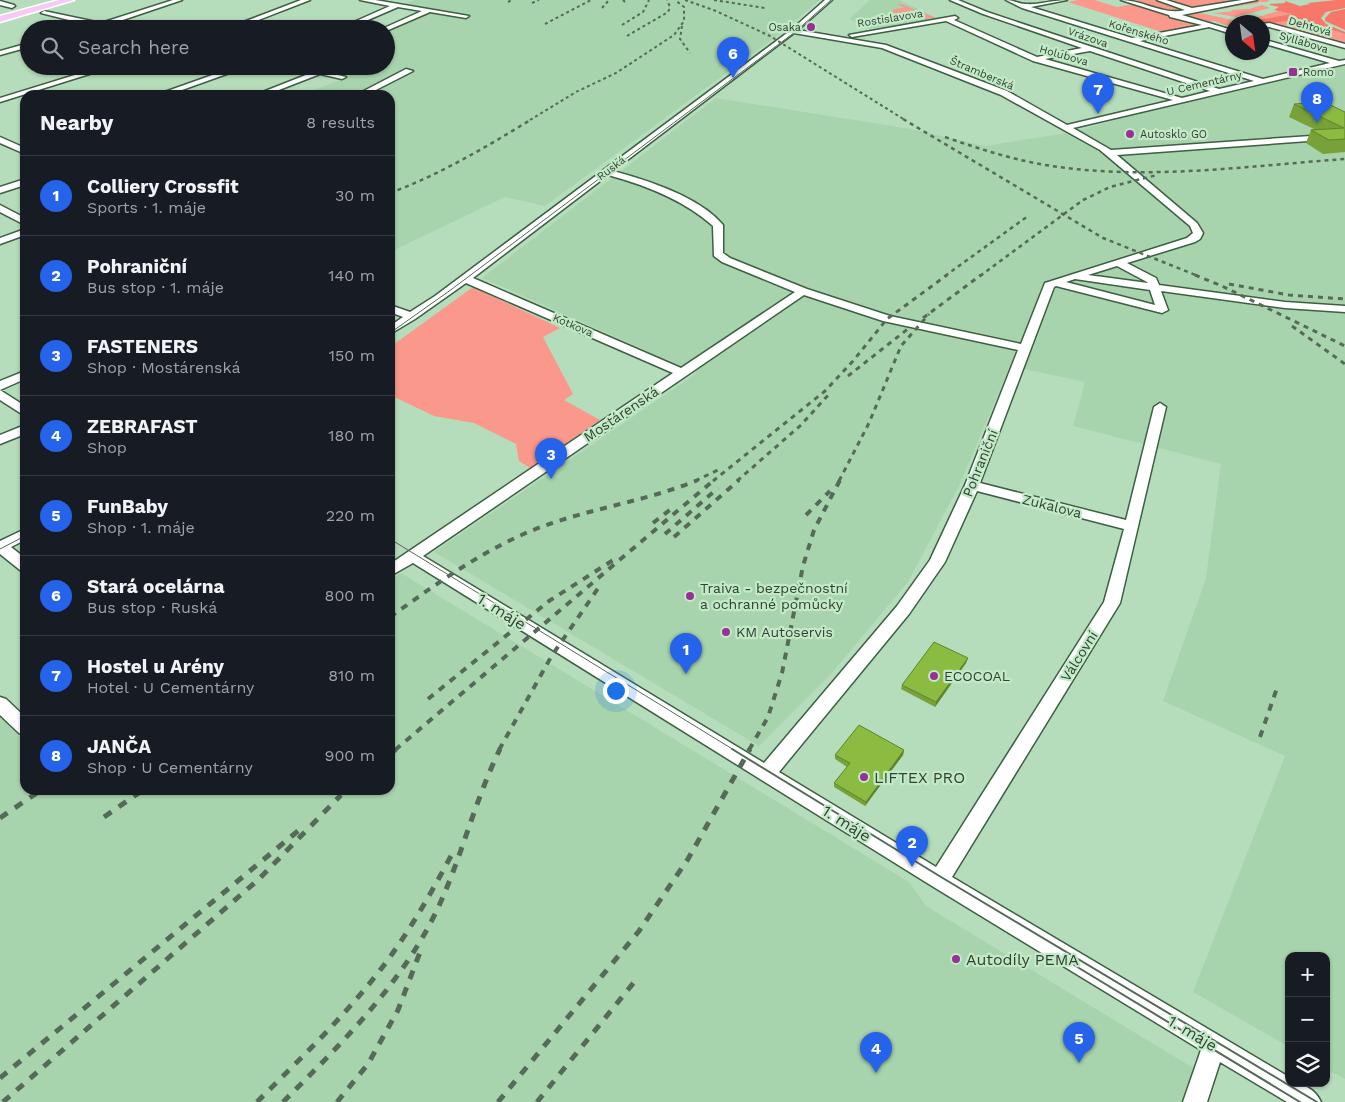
<!DOCTYPE html>
<html lang="en">
<head>
<meta charset="utf-8">
<style>
  :root { --surface:#171b24; --page:#20242c; --text:#f1f3f6; --muted:#9ea1a6; --line:#363941; --accent:#2563eb }
  body { margin:0; font-family:"Work Sans",sans-serif; background:var(--page); color:var(--text) }
  .controls { position:absolute; right:15px; bottom:15px; display:grid; overflow:hidden; border-radius:10px; box-shadow:0 1px 4px #0004 }
  .controls button { width:45px; height:45px; display:grid; place-items:center; padding:0; border:0; border-bottom:1px solid var(--line); background:var(--surface); color:var(--text); font:25px sans-serif }
  .compass { position:absolute; left:1225px; top:15px; width:45px; height:45px; border-radius:50%; background:var(--surface); box-shadow:0 1px 4px #0004; rotate:151deg }
  .you { position:absolute; left:615px; top:690px; width:18px; height:18px; margin:-12px; border:4px solid #fff; border-radius:50%; background:#1a73e8; box-shadow:0 0 0 8px #1a73e833 }
  .badge { display:grid; place-items:center; width:32px; height:32px; border-radius:50%; background:var(--accent); color:#fff; font-size:16px; font-weight:700 }
  .pin { position:absolute; translate:-50% -41px; filter:drop-shadow(0 1px 2px #0008) }
  .pin::after { content:''; position:absolute; top:26px; width:18px; height:15px; background:inherit; clip-path:polygon(0 0,100% 0,50% 100%) }
  .list { margin:0; padding:0; list-style:none }
  h2 { display:flex; justify-content:space-between; align-items:center; height:65px; margin:0; padding:0 20px; font-size:21px }
  h2 small { font-size:16px; font-weight:400; color:var(--muted) }
  .list li { display:grid; grid-template-columns:32px 1fr auto; gap:15px; align-items:center; box-sizing:border-box; height:80px; padding:0 20px; border-top:1px solid var(--line) }
  .list b { display:block; font-size:19px; white-space:nowrap }
  .list p { margin:0; font-size:16px; white-space:nowrap; color:var(--muted) }
  .list em { font-size:16px; font-style:normal; color:var(--muted) }
  .icon { flex:none; width:28px; height:28px; fill:none; stroke:currentColor; stroke-width:2; stroke-linecap:round; stroke-linejoin:round }
  .map { position:relative; flex:none; width:1345px; height:1102px; overflow:hidden }
  .search { position:absolute; background:var(--surface); box-shadow:0 1px 4px #0004; left:20px; top:20px; width:375px; height:55px; display:flex; align-items:center; gap:12px; box-sizing:border-box; padding:0 18px; border-radius:28px; color:var(--muted); font-size:19px }
  .panel { position:absolute; background:var(--surface); box-shadow:0 1px 4px #0004; left:20px; top:90px; width:375px; height:705px; border-radius:15px }
  .map>svg:first-child { display:block }
</style>
</head>
<body>
<div class="map">
<svg width="1345" height="1102" viewBox="0 0 1345 1102">
  <rect width="100%" height="100%" fill="#b6ddbb"/>
  <!-- built -->
  <path fill="#a8d4ad" d="M 414,0 L 820,0 L 773,39 L 545,206 L 505,197 L 390,252 L 390,95 L 302,95 L 350,76 L 309,66 L 386,66 L 386,31 L 437,10 L 405,4 Z
    M 870,0 L 899,0 L 939,19 L 871,30 L 849,19 Z
    M 1345,66 L 1345,1079 L 1326,1069 L 1326,956 L 1289,956 L 1289,1047 L 1193,992 L 1285,756 L 1163,701 L 1206,578 L 1221,464 L 1073,426 L 1085,382 L 1010,366 L 959,486 L 908,582 L 831,674 L 759,746 L 434,552 L 697,373 L 482,278 L 716,98 L 911,129 L 985,146 L 1073,132 L 1136,114 Z
    M 401,573 L 909,882 L 926,906 L 1195,1069 L 1183,1102 L 0,1102 L 0,715 L 2,714 L 25,736 L 25,790 L 390,790 L 390,580 Z"/>
  <!-- green -->
  <path fill="#f9988b" d="M 1078,0 L 1094,0 L 1117,7 L 1133,4 L 1199,26 L 1165,33 L 1068,2 Z
    M 1133,0 L 1270,0 L 1267,1 L 1269,2 L 1258,2 L 1259,3 L 1229,7 L 1229,8 L 1207,10 L 1208,11 L 1206,12 L 1172,13 Z
    M 897,4 L 901,4 L 936,18 L 909,20 L 892,12 L 894,9 L 905,8 Z
    M 1262,5 L 1270,8 L 1236,17 L 1213,13 L 1227,12 L 1238,15 L 1228,12 L 1233,11 L 1231,10 L 1249,9 Z
    M 1278,11 L 1294,14 L 1246,22 L 1232,22 L 1232,25 L 1228,26 L 1214,21 L 1203,23 L 1180,15 L 1195,12 L 1233,20 L 1251,19 Z
    M 1298,19 L 1345,34 L 1345,45 L 1269,24 Z
    M 473,287 L 560,328 L 543,337 L 573,394 L 564,400 L 600,420 L 530,468 L 519,461 L 516,444 L 474,423 L 434,416 L 390,395 L 390,347 Z"/>
  <!-- forest -->
  <path fill="#f7786a" d="M 1336,0 L 1345,0 L 1345,8 L 1326,12 L 1321,18 L 1326,24 L 1345,32 L 1345,34 L 1298,19 L 1263,25 L 1262,22 L 1246,22 L 1292,14 L 1274,10 L 1279,7 L 1270,5 L 1270,4 L 1285,3 L 1285,1 L 1300,6 L 1310,4 L 1308,3 Z
    M 1345,9 L 1345,30 L 1325,21 L 1325,18 L 1331,12 Z"/>
  <g fill="none" stroke-linecap="round" stroke-linejoin="round">
    <defs>
      <path id="minor" d="M 173,0 L 182,0 L 96,29 L 86,29 L 93,26 L 41,13 L 44,11 L 101,23 Z
        M 301,0 L 310,0 L 235,29 L 225,29 Z
        M 360,0 L 375,0 L 469,16 L 466,18 L 430,12 L 386,31 L 384,28 L 422,11 L 398,7 L 347,29 L 338,29 L 390,6 Z
        M 825,0 L 832,0 L 798,30 L 886,45 L 1007,91 L 1067,125 L 1173,100 L 1033,61 L 946,21 L 852,37 L 849,35 L 955,16 L 958,18 L 954,20 L 1037,57 L 1082,48 L 983,14 L 950,0 L 958,0 L 987,12 L 1219,89 L 1254,81 L 1022,8 L 1006,0 C 1013,0 1019,4 1026,4 C 1039,5 1053,0 1067,0 L 1031,7 L 1132,38 L 1202,25 L 1170,17 L 1169,15 L 1121,0 C 1143,0 1164,16 1185,10 L 1157,0 L 1166,0 L 1192,8 L 1242,0 L 1257,0 L 1182,15 L 1232,30 L 1232,34 L 1209,27 L 1140,41 L 1263,79 L 1330,63 L 1262,43 L 1262,39 L 1339,61 L 1345,60 L 1345,64 L 1073,128 L 1111,150 L 1311,136 L 1312,138 L 1308,141 L 1117,155 L 1197,223 L 1203,233 L 1200,239 L 1195,242 L 1127,263 L 1156,278 L 1159,285 L 1285,302 L 1345,306 L 1345,312 L 1285,308 L 1161,291 L 1168,310 L 1162,313 L 1056,286 L 1054,287 L 980,483 L 1126,520 L 1154,407 L 1160,403 L 1166,407 L 1120,603 L 952,877 L 1289,1077 L 1289,1083 C 1303,1083 1315,1089 1321,1102 L 1287,1102 L 1220,1062 L 1207,1102 L 1183,1102 L 1201,1050 L 932,886 L 413,563 L 390,576 L 390,564 L 673,373 L 466,283 L 415,319 L 390,334 L 390,326 L 403,317 L 390,312 L 390,305 L 410,312 L 435,296 L 791,30 ZM 794,33 L 882,48 L 1001,95 L 1100,150 L 1190,226 L 1193,233 L 1187,238 L 1045,283 L 1021,344 L 890,316 L 807,289 L 730,258 L 723,253 L 723,225 C 700,197 647,180 613,171 ZM 1090,51 L 1210,91 L 1182,98 L 1045,59 ZM 608,175 C 645,185 684,200 713,226 L 714,256 L 722,262 L 795,292 L 681,368 L 473,278 ZM 1117,266 L 1147,282 L 1148,283 L 1088,275 ZM 1075,279 L 1150,290 L 1155,305 L 1066,282 ZM 804,295 L 883,321 L 1018,350 L 965,485 L 930,560 L 897,606 L 764,763 L 423,556 ZM 977,491 L 1124,529 L 1104,602 L 936,867 L 779,772 L 909,614 L 945,562 Z
        M 0,1 L 14,5 L 15,6 L 12,8 L 0,5 Z
        M 1269,23 L 1345,44 L 1345,48 L 1269,27 L 1262,28 L 1262,24 Z
        M 29,43 L 29,47 L 0,55 L 0,51 Z
        M 104,66 L 115,66 L 0,102 L 0,98 Z
        M 238,66 L 249,66 L 168,95 L 156,95 Z
        M 288,66 L 302,66 L 346,77 L 342,79 L 320,74 L 266,95 L 255,95 L 311,73 Z
        M 406,69 L 413,71 L 366,95 L 356,95 Z
        M 0,137 L 25,148 L 25,154 L 0,143 Z
        M 25,179 L 25,185 L 0,193 L 0,187 Z
        M 0,205 L 25,218 L 25,225 L 0,212 Z
        M 25,229 L 25,235 L 0,244 L 0,238 Z
        M 25,371 L 25,379 L 0,390 L 0,381 Z
        M 0,390 L 25,406 L 25,416 L 0,400 Z
        M 25,425 L 25,434 L 0,444 L 0,435 Z
        M 25,529 L 25,540 L 11,547 L 25,558 L 25,571 L 20,570 L 0,554 L 0,541 Z
        M 0,697 L 6,699 L 25,717 L 25,735 L 19,733 L 0,715 Z"/>
      <path id="primary" d="M 59,0 L 74,0 L 0,22 L 0,16 Z"/>
    </defs>
    <!-- minor casing -->
    <use href="#minor" stroke="#3d5f42" stroke-width="3"/>
    <!-- primary casing -->
    <use href="#primary" stroke="#fff" stroke-width="3"/>
    <!-- minor -->
    <use href="#minor" fill="#fff" fill-rule="evenodd"/>
    <!-- primary -->
    <use href="#primary" fill="#f7caf5" fill-rule="evenodd"/>
    <!-- tram-far1 -->
    <path stroke="#556a58" stroke-width="1" d="M 390,333 L 452,289 L 795,32 L 831,0
      M 390,539 L 734,750
      M 0,549 L 25,536"/>
    <!-- tram -->
    <path stroke="#556a58" stroke-width="2" d="M 732,749 L 941,877 L 1317,1102
      M 1074,965 L 1300,1102"/>
    <!-- rail-far4 -->
    <path stroke="#556a58" stroke-width="2" stroke-dasharray="3 3" stroke-linecap="butt" d="M 623,0 L 625,2
      M 685,0 L 716,11 L 770,36 L 905,120
      M 714,0 L 765,8
      M 508,2 L 512,0
      M 532,3 L 539,0
      M 602,8 L 609,0
      M 545,24 L 591,0
      M 622,25 L 643,12 L 649,0
      M 682,26 L 680,39 L 690,53
      M 627,36 L 668,12 L 670,7 L 667,0
      M 530,120 L 576,92 L 616,73 L 674,35 L 684,21 L 684,7 L 675,0"/>
    <!-- rail-far3 -->
    <path stroke="#556a58" stroke-width="2.5" stroke-dasharray="4 4" stroke-linecap="butt" d="M 903,119 L 1103,238 L 1198,276
      M 945,137 C 977,148 1007,158 1040,164 C 1138,182 1246,166 1345,159
      M 390,138 L 393,136
      M 390,193 C 441,174 486,147 532,119
      M 945,276 L 1028,216
      M 980,276 L 1083,200 L 1110,187 L 1157,175"/>
    <!-- rail-far2 -->
    <path stroke="#556a58" stroke-width="3" stroke-dasharray="5 5" stroke-linecap="butt" d="M 1195,275 L 1222,286 L 1345,346
      M 1229,284 L 1289,295 L 1345,299
      M 923,318 L 981,275
      M 1292,326 L 1345,364
      M 848,376 L 909,328
      M 695,481 L 722,468
      M 713,481 L 825,391 L 853,361 L 887,319 L 947,275
      M 737,481 L 801,425 L 830,393
      M 839,481 L 869,423 L 901,346 L 929,314"/>
    <!-- rail-far1 -->
    <path stroke="#556a58" stroke-width="4" stroke-dasharray="7 7" stroke-linecap="butt" d="M 806,515 L 830,491
      M 653,523 L 671,509
      M 665,534 L 718,488
      M 674,537 L 739,480
      M 390,617 C 438,583 485,548 541,527 C 592,508 647,501 698,480
      M 428,699 L 549,601 L 618,557
      M 1260,737 L 1277,688
      M 395,750 L 714,480
      M 499,750 L 551,657 L 601,584
      M 749,750 L 768,717 L 782,673 L 803,566 L 814,530 L 840,480"/>
    <!-- rail -->
    <path stroke="#556a58" stroke-width="5" stroke-dasharray="9 9" stroke-linecap="butt" d="M 390,754 L 396,749
      M 104,817 L 143,790
      M 0,818 L 41,790
      M 0,1078 L 298,831
      M 3,1102 L 259,879 L 341,795
      M 257,1102 C 300,1059 344,1017 381,969 C 408,934 430,895 451,856
      M 283,1102 C 342,1043 402,984 438,908 C 462,856 475,800 500,749
      M 337,1102 L 368,1064 L 398,1010 L 422,947
      M 498,1102 L 639,931 L 688,859 L 750,749
      M 537,1102 L 635,981"/>
  </g>
  <!-- wall -->
  <path fill="#78a139" d="M 1294,104 L 1345,112 L 1345,152 L 1323,154 L 1306,143 L 1311,130 L 1314,129 L 1289,117 Z
    M 968,658 L 966,663 L 935,707 L 901,689 L 902,685 Z
    M 904,750 L 903,755 L 865,806 L 834,787 L 834,783 L 847,767 L 835,759 L 835,755 Z"/>
  <!-- shaded-wall -->
  <path fill="#62832e" d="M 968,658 L 966,663 L 935,707 L 936,702 Z
    M 904,750 L 903,755 L 865,806 L 866,802 Z"/>
  <!-- building -->
  <path fill="#8cbb42" stroke="#62832e" d="M 1324,102 L 1345,112 L 1345,139 L 1329,140 L 1311,130 L 1344,128 L 1294,104 Z
    M 934,642 L 968,658 L 936,702 L 902,685 Z
    M 859,725 L 904,750 L 866,802 L 834,783 L 850,763 L 835,755 Z"/>
  <!-- markers -->
  <g fill="#973196" stroke="#c3eac7" stroke-width="2">
    <circle cx="811" cy="27" r="5"/>
    <rect x="1288" y="67" width="10" height="10" rx="2.5"/>
    <circle cx="1130" cy="134" r="5"/>
    <circle cx="690" cy="596" r="5"/>
    <circle cx="726" cy="632" r="5"/>
    <circle cx="934" cy="676" r="5"/>
    <circle cx="864" cy="777" r="5"/>
    <circle cx="956" cy="959" r="5"/>
  </g>
  <g text-anchor="middle" stroke-width="4.5" stroke-linejoin="round" paint-order="stroke">
    <!-- far-street labels -->
    <g font-size="11" fill="#324134" stroke="#c3eac7">
      <text transform="translate(890 18) rotate(-9)" y="4">Rostislavova</text>
      <text transform="translate(1310 26) rotate(16)" y="4">Dehtová</text>
      <text transform="translate(1139 32) rotate(17)" y="4">Kořenského</text>
      <text transform="translate(1088 37) rotate(19)" y="4">Vrázova</text>
      <text transform="translate(1304 42) rotate(17)" y="4">Syllabova</text>
      <text transform="translate(1064 55) rotate(16)" y="4">Holubova</text>
      <text transform="translate(982 73) rotate(23)" y="4">Štramberská</text>
      <text transform="translate(1204 83) rotate(-13)" y="4">U Cementárny</text>
      <text transform="translate(611 168) rotate(-37)" y="4">Ruská</text>
      <text transform="translate(573 325) rotate(23)" y="4">Kotkova</text>
    </g>
    <!-- far-poi labels -->
    <g font-size="11" fill="#324134" stroke="#c3eac7" text-anchor="start">
      <text x="801" y="31" text-anchor="end">Osaka</text>
      <text x="1303" y="76">Romo</text>
      <text x="1140" y="138">Autosklo GO</text>
    </g>
    <!-- street labels -->
    <g font-size="14" fill="#324134" stroke="#c3eac7">
      <text transform="translate(621 414) rotate(-34)" y="5">Mostárenská</text>
      <text transform="translate(980 463) rotate(-68)" y="5">Pohraniční</text>
      <text transform="translate(1052 506) rotate(14)" y="5">Zukalova</text>
      <text transform="translate(1079 656) rotate(-58)" y="5">Válcovní</text>
    </g>
    <!-- poi labels -->
    <g font-size="14" fill="#324134" stroke="#c3eac7" text-anchor="start">
      <text x="700" y="593">Traiva - bezpečnostní<tspan x="700" dy="16">a ochranné pomůcky</tspan></text>
      <text x="736" y="637">KM Autoservis</text>
      <text x="944" y="681">ECOCOAL</text>
    </g>
    <!-- near-street labels -->
    <g font-size="16" fill="#324134" stroke="#c3eac7">
      <text transform="translate(502 611) rotate(32)" y="6">1. máje</text>
      <text transform="translate(847 823) rotate(32)" y="6">1. máje</text>
      <text transform="translate(1193 1033) rotate(31)" y="6">1. máje</text>
    </g>
    <!-- near-poi labels -->
    <g font-size="16" fill="#324134" stroke="#c3eac7" text-anchor="start">
      <text x="874" y="783">LIFTEX PRO</text>
      <text x="966" y="965">Autodíly PEMA</text>
    </g>
  </g>
</svg>
<div class="controls">
<button>+</button>
<button>−</button>
<button><svg class="icon" aria-label="layers" viewBox="0 0 24 24"><path d="M12 4l9 5-9 5-9-5zM3 14l9 5 9-5"/></svg></button>
</div>
<svg class="compass" viewBox="-18 -18 36 36"><path d="M0-13l5 13h-10z" fill="#e53935"/><path d="M0 13l5-13h-10z" fill="#9ea1a6"/></svg>
<div class="you"></div>
<div class="pin badge" style="left:686px;top:674px">1</div>
<div class="pin badge" style="left:912px;top:867px">2</div>
<div class="pin badge" style="left:551px;top:479px">3</div>
<div class="pin badge" style="left:876px;top:1073px">4</div>
<div class="pin badge" style="left:1079px;top:1063px">5</div>
<div class="pin badge" style="left:733px;top:78px">6</div>
<div class="pin badge" style="left:1098px;top:114px">7</div>
<div class="pin badge" style="left:1317px;top:123px">8</div>
<div class="search"><svg class="icon" aria-label="search" viewBox="0 0 24 24"><circle cx="10" cy="10" r="6"/><path d="M15 15l6 6"/></svg>Search here</div>
<section class="panel">
<h2>Nearby<small>8 results</small></h2>
<ul class="list">
<li><span class="badge">1</span><div><b>Colliery Crossfit</b><p>Sports · 1. máje</p></div><em>30 m</em></li>
<li><span class="badge">2</span><div><b>Pohraniční</b><p>Bus stop · 1. máje</p></div><em>140 m</em></li>
<li><span class="badge">3</span><div><b>FASTENERS</b><p>Shop · Mostárenská</p></div><em>150 m</em></li>
<li><span class="badge">4</span><div><b>ZEBRAFAST</b><p>Shop</p></div><em>180 m</em></li>
<li><span class="badge">5</span><div><b>FunBaby</b><p>Shop · 1. máje</p></div><em>220 m</em></li>
<li><span class="badge">6</span><div><b>Stará ocelárna</b><p>Bus stop · Ruská</p></div><em>800 m</em></li>
<li><span class="badge">7</span><div><b>Hostel u Arény</b><p>Hotel · U Cementárny</p></div><em>810 m</em></li>
<li><span class="badge">8</span><div><b>JANČA</b><p>Shop · U Cementárny</p></div><em>900 m</em></li>
</ul>
</section>
</div>
</body>
</html>
